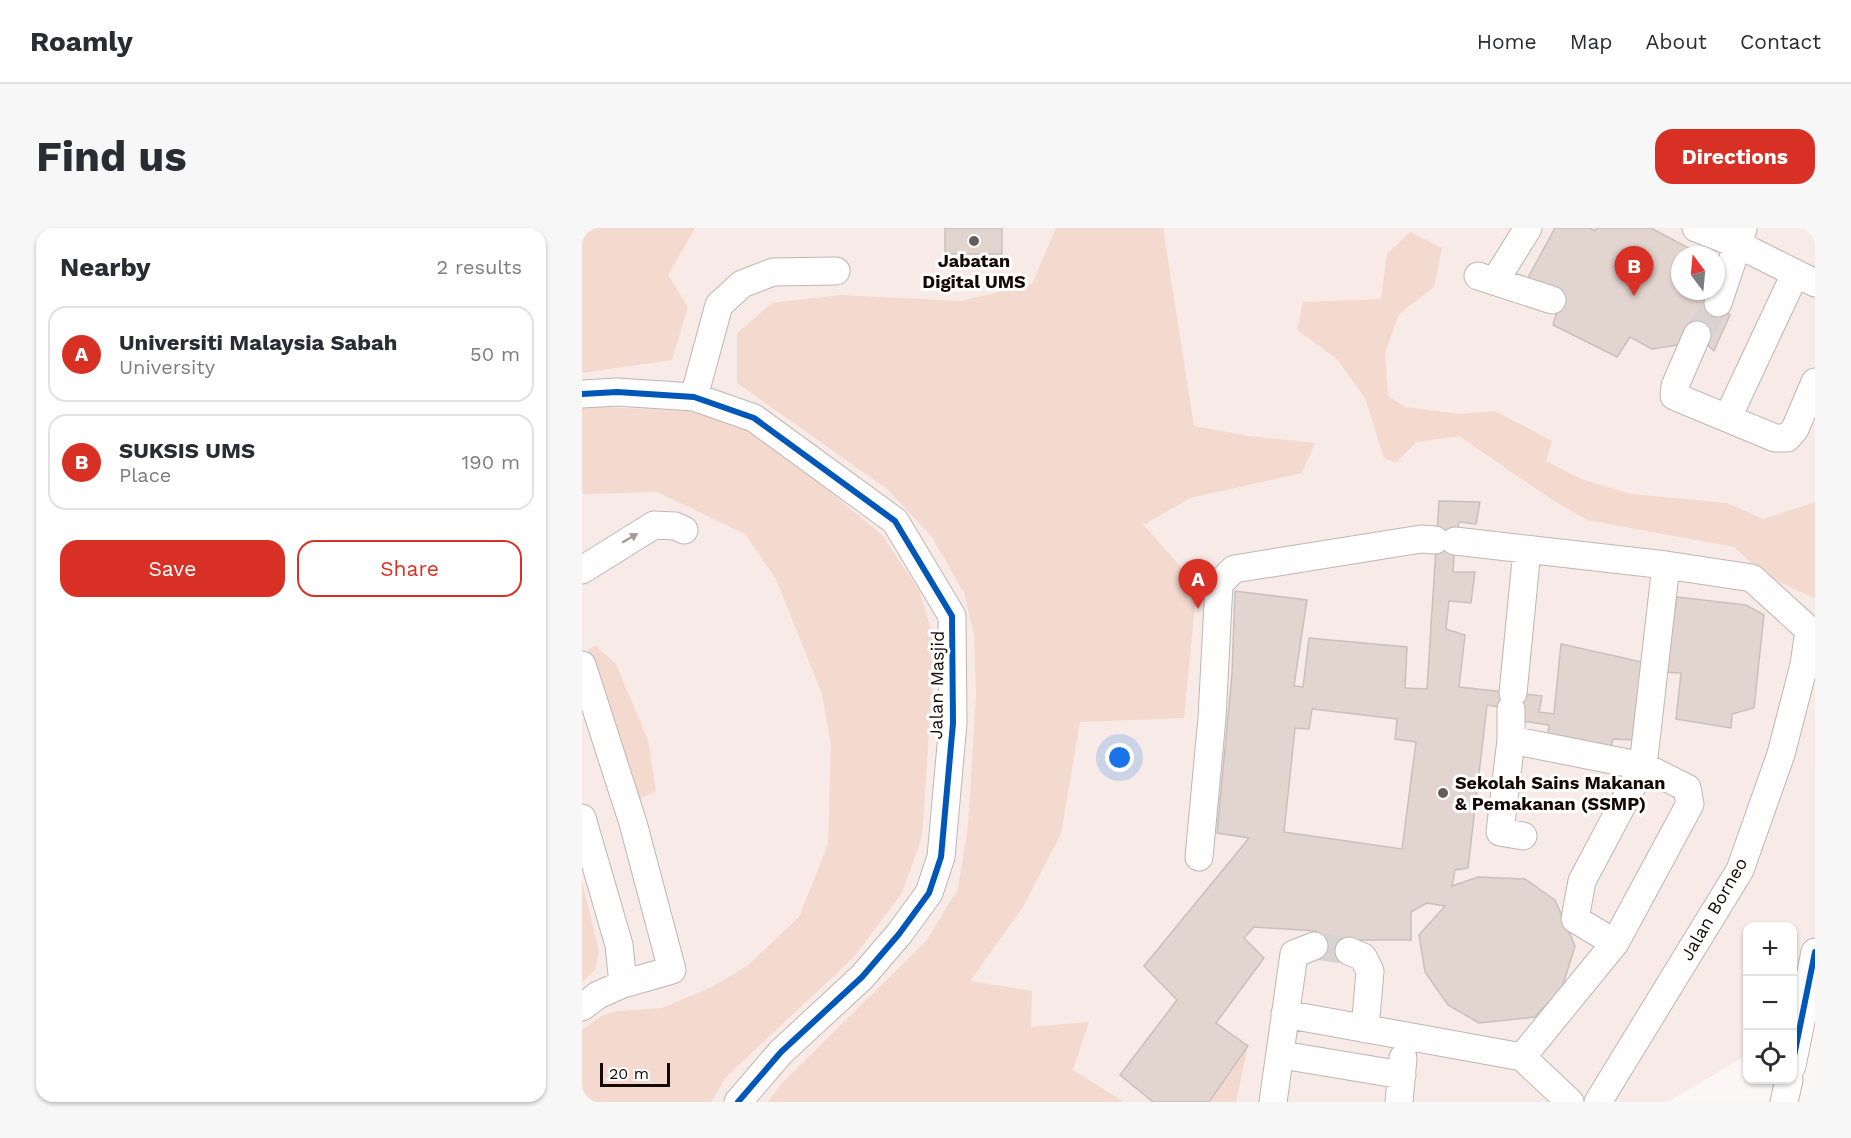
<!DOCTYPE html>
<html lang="en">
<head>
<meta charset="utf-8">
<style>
  :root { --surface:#fff; --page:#f7f7f7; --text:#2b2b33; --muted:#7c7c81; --line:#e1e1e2; --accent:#d93025 }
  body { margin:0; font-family:"Work Sans",sans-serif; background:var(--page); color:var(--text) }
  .controls { position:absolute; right:18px; bottom:18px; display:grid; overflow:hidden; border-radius:12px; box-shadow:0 2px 4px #0004 }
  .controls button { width:54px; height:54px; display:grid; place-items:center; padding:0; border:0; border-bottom:2px solid var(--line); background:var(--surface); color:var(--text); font:30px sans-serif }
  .compass { position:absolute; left:1089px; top:18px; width:54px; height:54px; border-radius:50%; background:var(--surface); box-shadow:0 2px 4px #0004; rotate:344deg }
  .scale { position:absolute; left:18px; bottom:15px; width:70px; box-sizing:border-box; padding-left:6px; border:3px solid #150905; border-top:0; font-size:16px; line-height:21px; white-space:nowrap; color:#150905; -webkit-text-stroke:4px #fff; paint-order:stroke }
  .you { position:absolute; left:538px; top:530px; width:21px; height:21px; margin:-15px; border:4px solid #fff; border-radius:50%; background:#1a73e8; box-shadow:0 0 0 9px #1a73e833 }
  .badge { display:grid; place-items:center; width:39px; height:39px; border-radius:50%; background:var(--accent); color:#fff; font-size:20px; font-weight:700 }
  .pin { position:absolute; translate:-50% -50px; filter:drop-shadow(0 2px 3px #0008) }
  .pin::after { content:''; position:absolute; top:32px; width:21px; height:18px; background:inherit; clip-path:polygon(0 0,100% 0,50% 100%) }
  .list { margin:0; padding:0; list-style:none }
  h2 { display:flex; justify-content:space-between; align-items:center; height:78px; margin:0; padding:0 24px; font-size:26px }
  h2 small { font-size:20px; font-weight:400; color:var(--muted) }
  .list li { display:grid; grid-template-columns:39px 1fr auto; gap:18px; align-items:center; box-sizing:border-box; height:96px; margin:0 12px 12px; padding:0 12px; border:2px solid var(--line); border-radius:18px }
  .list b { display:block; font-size:22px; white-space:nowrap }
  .list p { margin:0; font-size:20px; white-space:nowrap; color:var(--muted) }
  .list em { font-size:20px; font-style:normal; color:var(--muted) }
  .actions { display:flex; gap:12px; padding:18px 24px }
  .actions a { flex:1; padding:14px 0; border:2px solid var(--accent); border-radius:18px; text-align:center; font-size:21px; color:var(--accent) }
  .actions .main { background:var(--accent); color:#fff }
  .icon { flex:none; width:33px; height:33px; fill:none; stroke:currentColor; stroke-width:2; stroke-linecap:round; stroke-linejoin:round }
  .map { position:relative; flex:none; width:1233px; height:874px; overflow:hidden; border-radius:18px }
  header { display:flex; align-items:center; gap:36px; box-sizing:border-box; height:84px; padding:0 30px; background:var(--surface); border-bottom:2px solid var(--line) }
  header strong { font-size:28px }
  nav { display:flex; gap:33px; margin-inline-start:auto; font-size:21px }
  .intro { display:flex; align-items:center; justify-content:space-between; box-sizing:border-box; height:144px; padding:0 36px }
  h1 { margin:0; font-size:42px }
  .button { padding:15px 27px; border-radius:18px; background:var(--accent); color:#fff; font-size:21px; font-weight:700 }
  main { display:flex; gap:36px; padding:0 36px }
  aside { flex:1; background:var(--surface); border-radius:18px; box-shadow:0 2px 4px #0004 }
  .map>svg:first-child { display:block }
</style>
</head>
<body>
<header>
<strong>Roamly</strong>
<nav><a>Home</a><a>Map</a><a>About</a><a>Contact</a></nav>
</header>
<div class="intro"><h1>Find us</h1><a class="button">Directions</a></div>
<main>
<aside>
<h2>Nearby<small>2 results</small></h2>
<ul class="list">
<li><span class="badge">A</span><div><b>Universiti Malaysia Sabah</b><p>University</p></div><em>50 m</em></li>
<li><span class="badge">B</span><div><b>SUKSIS UMS</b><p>Place</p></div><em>190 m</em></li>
</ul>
<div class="actions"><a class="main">Save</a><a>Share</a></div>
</aside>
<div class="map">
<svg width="1233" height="874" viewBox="0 0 1233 874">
  <rect width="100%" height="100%" fill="#fbf7f6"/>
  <!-- built -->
  <path fill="#f8ebe7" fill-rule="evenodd" d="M 0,0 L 1233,0 L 1233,788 L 1211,801 L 1210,698 L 1166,698 L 1165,827 L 1086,874 L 0,874 ZM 1098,27 L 1134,27 L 1134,63 L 1098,63 Z"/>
  <!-- green -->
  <path fill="#f4d9cf" d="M 0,0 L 113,0 L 86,47 L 106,79 L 90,132 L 0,145 Z
    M 474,0 L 581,0 L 612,198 L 667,208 L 733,215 L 720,245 L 608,270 L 563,296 L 559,294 L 615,357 L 602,490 L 498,494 L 479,606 L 441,679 L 388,753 L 450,763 L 449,799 L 507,794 L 491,842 L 542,874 L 186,874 L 200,855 L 344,713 L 376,661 L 386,598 L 394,467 L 392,407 L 382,365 L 350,309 L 305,261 L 155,155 L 155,105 L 190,75 L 259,67 L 379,73 L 450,56 Z
    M 828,4 L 860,20 L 852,59 L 817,86 L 803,125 L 806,168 L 823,179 L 877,186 L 913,183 L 970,213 L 964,233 L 999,251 L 1049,266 L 1145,275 L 1181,291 L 1233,274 L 1233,370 L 1185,349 L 1152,319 L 1005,292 L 969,271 L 877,208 L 834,214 L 814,235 L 802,230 L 783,170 L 755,131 L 715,102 L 721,74 L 799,71 L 805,26 Z
    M 21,179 L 109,183 L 179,206 L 300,307 L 337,362 L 353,415 L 340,609 L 320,665 L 272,729 L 145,848 L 129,874 L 0,874 L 0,802 L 19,788 L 34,783 L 80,780 L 130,759 L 165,738 L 217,689 L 246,616 L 249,518 L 240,466 L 194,351 L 163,306 L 75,264 L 0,266 L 0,180 Z
    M 14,418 L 34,436 L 66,512 L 74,563 L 56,572 L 6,421 Z
    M 0,654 L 17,723 L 13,742 L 0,754 Z
    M 666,818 L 654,874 L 627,874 Z"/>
  <!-- building -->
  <path fill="#e2d4ce" stroke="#c9c0bd" stroke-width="1.5" fill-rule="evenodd" d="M 363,0 L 420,0 L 420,26 L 363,26 Z
    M 973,0 L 1008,0 L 1013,3 L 1014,0 L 1069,0 L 1114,24 L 1116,27 L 1098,27 L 1098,63 L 1132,63 L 1136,75 L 1148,87 L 1132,123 L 1115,107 L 1102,116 L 1070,121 L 1048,109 L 1035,129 L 971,97 L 978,72 L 944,53 Z
    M 857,273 L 898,274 L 894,296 L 877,294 L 873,313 L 871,344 L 893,344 L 889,375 L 867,373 L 864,401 L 883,407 L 877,459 L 960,468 L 957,484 L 972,486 L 979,416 L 1060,434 L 1050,512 L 1031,511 L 1027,527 L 989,519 L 991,510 L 966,506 L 967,497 L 940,493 L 929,481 L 905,477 L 886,640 L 873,642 L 870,658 L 896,649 L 943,651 L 973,672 L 993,718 L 980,760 L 953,789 L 897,795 L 866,777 L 843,744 L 837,707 L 863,678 L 845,675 L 829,684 L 829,712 L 769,712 L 766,734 L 730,730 L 734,703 L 672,699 L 662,710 L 682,730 L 634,795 L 666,818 L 627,874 L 571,874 L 538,847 L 595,772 L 562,738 L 667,610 L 635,605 L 650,446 L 653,363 L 725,372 L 712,458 L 721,459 L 727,410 L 825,419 L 823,460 L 845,461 ZM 730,481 L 815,491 L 813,511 L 834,514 L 820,621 L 702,604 L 713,500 L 727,501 Z
    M 1095,369 L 1164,377 L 1182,387 L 1172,480 L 1150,486 L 1149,500 L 1094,491 L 1099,445 L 1081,444 Z"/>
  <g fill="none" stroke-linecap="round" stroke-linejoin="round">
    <!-- minor-tunnel -->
    <path stroke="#d8d3d2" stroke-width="27" stroke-dasharray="27 14" stroke-linecap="butt" d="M 1115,107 L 1136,75
      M 732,718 L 767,723"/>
    <defs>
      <path id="minor" d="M 1114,0 L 1155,16 L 1233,55
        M 896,48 L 970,72
        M 913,53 L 946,0
        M 1136,75 L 1161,1
        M 1115,107 L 1093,158 L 1092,168 L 1193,210 L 1205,210 L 1213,201 L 1233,154
        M 0,166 L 35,164 L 112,169 L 172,190 L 313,293 L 370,388 L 371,495 L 359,629 L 347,665 L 317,706 L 280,749 L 199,824 L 156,874
        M 112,169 L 137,77 L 160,56 L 191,44 L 254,43
        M 1146,189 L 1213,46
        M 873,313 L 1084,337 L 1170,350 L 1227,402 L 1222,437 L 1199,526 L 1158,642 L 1016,874
        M 0,342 L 72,297 L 93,298 L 102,302
        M 0,437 L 51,595 L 90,742 L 41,756
        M 931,465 L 945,322
        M 929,481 L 929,512
        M 0,590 L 37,717 L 41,756 L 16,767 L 0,779
        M 617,629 L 630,490 L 637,356 L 652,341 L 839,311 L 853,312
        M 1033,715 L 993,691 L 1000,653 L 1061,538 L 1084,337
        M 767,723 L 781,729 L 788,743 L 783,801
        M 703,786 L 940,829 L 988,874
        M 700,827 L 820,847
        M 940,829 L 1033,715 L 1108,576 L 1105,560 L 1061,538 L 929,512 L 918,604 L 941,608
        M 1210,838 L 1233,724
        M 691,874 L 712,726 L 732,718
        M 817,874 L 821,830
        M 1202,874 L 1207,852"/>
    </defs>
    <!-- minor casing -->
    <use href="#minor" stroke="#beb6b3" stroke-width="29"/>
    <!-- minor -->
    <use href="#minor" stroke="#fefefe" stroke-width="27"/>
    <defs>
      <path id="cycleway" d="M 0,166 L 35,164 L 112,169 L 172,190 L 313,293 L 370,388 L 371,495 L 359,629 L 347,665 L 317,706 L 280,749 L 199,824 L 156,874
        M 1210,838 L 1233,724"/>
    </defs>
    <!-- cycleway casing -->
    <use href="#cycleway" stroke="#fff" stroke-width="10"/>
    <!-- cycleway -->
    <use href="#cycleway" stroke="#0057b8" stroke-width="6"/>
  </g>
  <!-- one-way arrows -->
  <defs><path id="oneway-solid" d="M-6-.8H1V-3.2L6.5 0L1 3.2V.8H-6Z" transform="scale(1.5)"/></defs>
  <use fill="#a19c9a" href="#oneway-solid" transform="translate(48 310) rotate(-30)"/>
  <!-- markers -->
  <g fill="#665c59" stroke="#fff" stroke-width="2">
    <circle cx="392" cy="13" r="6"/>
    <circle cx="861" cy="565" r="6"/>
  </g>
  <g text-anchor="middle" stroke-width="6" stroke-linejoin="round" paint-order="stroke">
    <!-- poi labels -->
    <g font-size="18" font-weight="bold" fill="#150905" stroke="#fff">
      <text x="392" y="39">Jabatan<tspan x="392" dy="21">Digital UMS</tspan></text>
      <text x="873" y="561" text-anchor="start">Sekolah Sains Makanan<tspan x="873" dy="21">&amp; Pemakanan (SSMP)</tspan></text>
    </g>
    <!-- street labels -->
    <g font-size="18" fill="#150905" stroke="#fff">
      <text transform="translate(355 457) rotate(-89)" y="6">Jalan Masjid</text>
      <text transform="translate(1132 681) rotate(-60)" y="6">Jalan Borneo</text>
    </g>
  </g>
</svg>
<div class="controls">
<button>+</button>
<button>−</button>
<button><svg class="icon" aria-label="locate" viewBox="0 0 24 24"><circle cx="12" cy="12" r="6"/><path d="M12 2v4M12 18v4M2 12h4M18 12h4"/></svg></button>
</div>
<svg class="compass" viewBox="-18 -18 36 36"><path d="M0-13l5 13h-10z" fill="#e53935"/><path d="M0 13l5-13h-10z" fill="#7c7c81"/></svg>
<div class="scale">20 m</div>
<div class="you"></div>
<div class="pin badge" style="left:616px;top:381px">A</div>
<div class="pin badge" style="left:1052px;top:68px">B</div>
</div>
</main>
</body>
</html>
